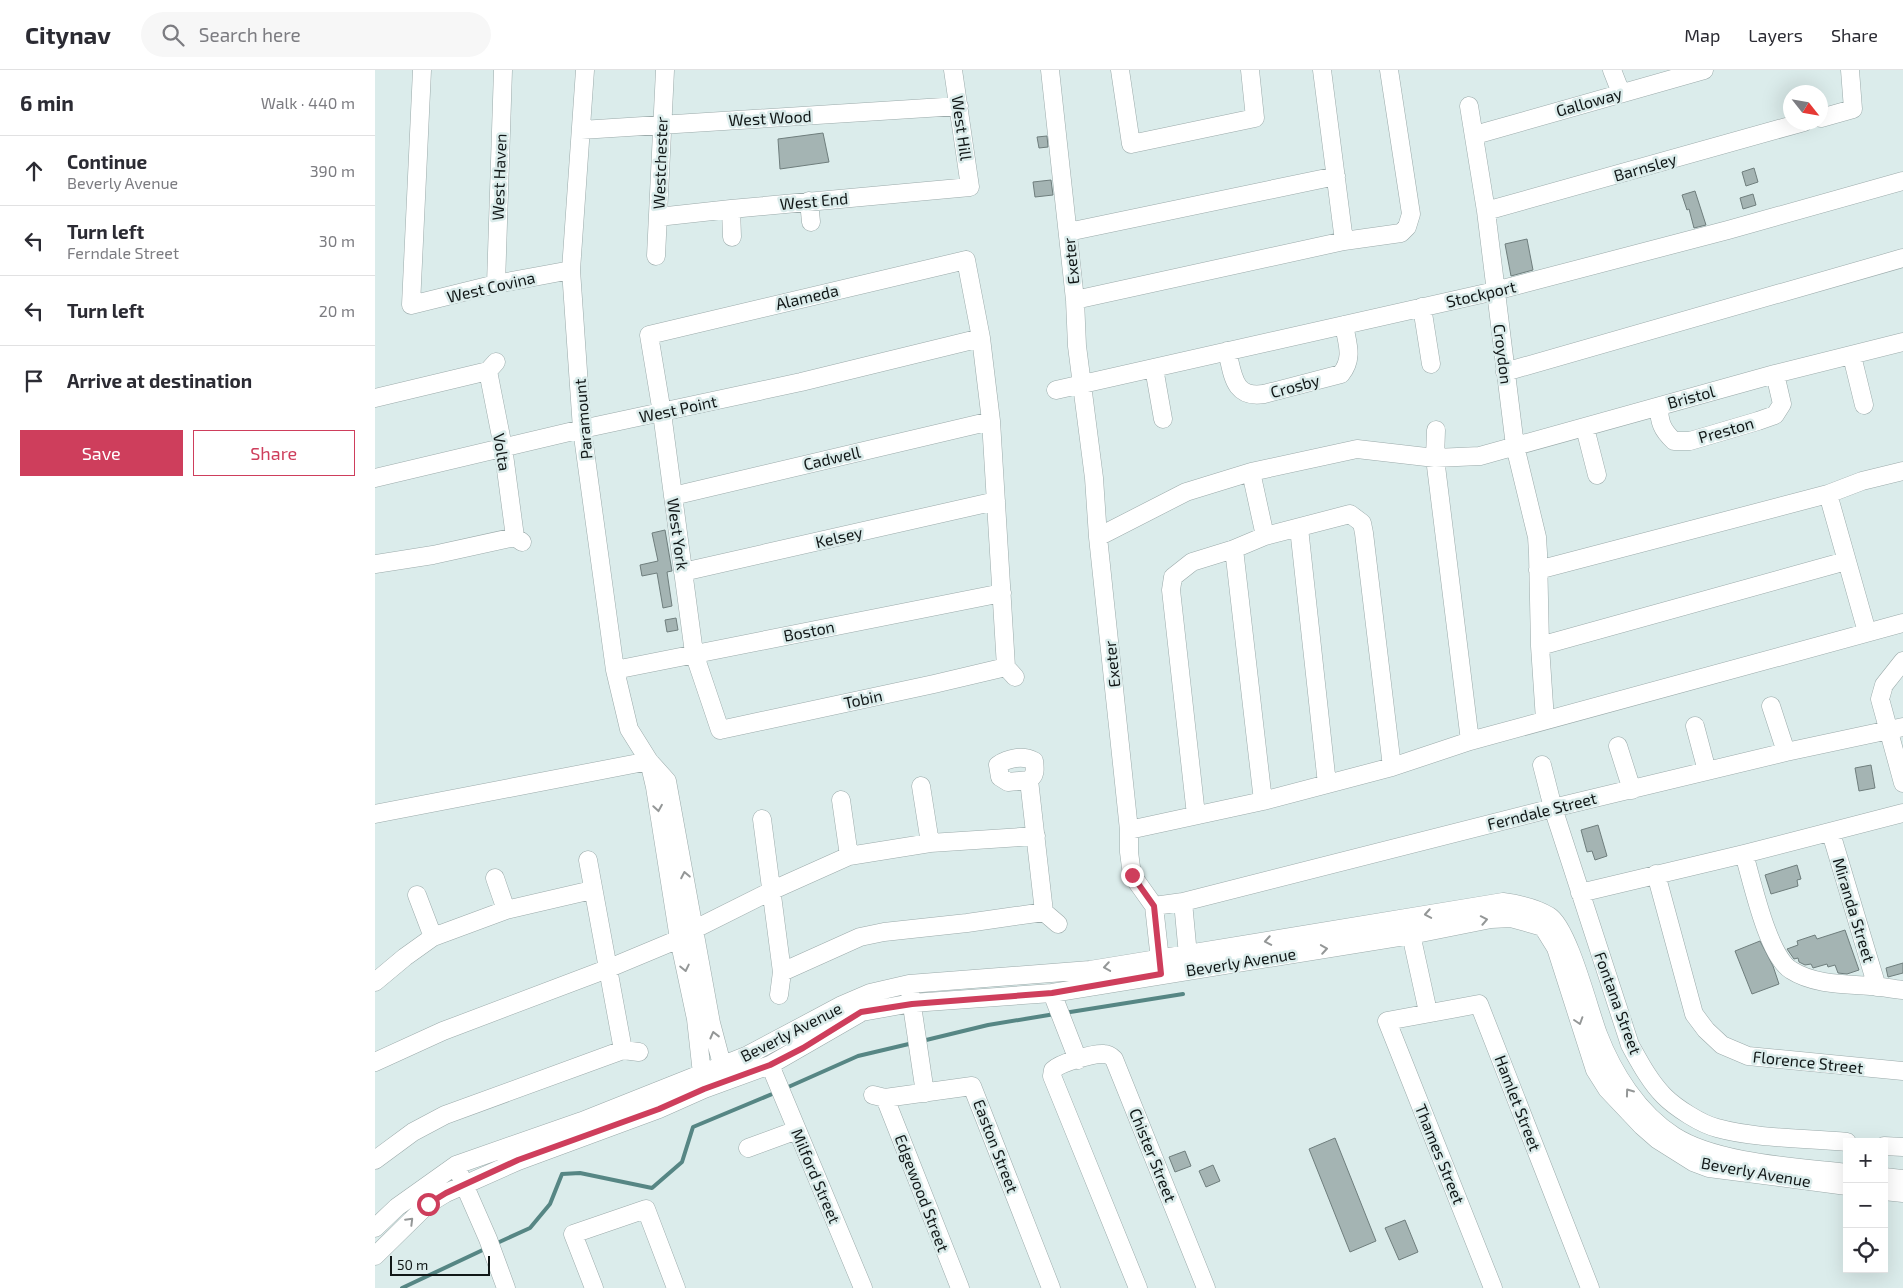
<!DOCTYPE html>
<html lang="en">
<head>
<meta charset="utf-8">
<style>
  :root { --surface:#fff; --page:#f7f7f7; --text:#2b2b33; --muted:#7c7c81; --line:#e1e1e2; --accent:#ce3e5c }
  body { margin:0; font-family:"Exo 2",sans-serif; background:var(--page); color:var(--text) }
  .controls { position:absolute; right:15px; bottom:15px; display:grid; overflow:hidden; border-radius:0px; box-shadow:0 5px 20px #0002 }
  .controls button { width:45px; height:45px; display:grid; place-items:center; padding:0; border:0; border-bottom:1px solid var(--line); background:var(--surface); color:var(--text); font:25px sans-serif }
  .compass { position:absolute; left:1408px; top:15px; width:45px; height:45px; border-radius:50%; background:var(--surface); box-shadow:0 5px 20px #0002; rotate:121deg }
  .scale { position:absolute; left:15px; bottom:12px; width:100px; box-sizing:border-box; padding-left:5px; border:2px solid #111717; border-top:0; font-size:14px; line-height:18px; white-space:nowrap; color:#111717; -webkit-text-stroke:4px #dbeceb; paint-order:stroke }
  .stop { position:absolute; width:15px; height:15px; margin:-11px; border:4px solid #ce3e5c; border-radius:50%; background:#fff }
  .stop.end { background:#ce3e5c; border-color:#fff; box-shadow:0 1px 5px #0008 }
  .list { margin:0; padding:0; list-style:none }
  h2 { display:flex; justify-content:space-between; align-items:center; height:65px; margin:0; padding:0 20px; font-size:21px }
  h2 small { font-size:16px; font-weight:400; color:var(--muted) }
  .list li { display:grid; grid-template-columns:32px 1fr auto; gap:15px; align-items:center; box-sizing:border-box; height:70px; padding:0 20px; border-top:1px solid var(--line) }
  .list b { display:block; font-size:19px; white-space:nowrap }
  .list p { margin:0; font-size:16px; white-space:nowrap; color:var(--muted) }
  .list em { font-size:16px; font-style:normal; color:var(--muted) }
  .actions { display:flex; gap:10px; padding:15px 20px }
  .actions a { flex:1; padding:11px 0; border:1px solid var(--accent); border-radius:0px; text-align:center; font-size:18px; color:var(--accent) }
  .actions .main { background:var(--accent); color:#fff }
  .icon { flex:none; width:28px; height:28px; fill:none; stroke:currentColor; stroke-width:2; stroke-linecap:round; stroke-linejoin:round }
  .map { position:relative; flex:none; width:1528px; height:1218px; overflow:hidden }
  header { display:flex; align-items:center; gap:30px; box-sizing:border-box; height:70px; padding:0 25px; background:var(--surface); border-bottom:1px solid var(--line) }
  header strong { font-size:24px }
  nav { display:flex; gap:28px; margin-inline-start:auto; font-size:18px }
  .search { width:350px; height:45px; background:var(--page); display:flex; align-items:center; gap:12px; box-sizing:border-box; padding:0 18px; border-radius:28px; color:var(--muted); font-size:19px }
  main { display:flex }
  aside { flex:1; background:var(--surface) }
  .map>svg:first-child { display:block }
</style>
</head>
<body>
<header>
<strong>Citynav</strong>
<div class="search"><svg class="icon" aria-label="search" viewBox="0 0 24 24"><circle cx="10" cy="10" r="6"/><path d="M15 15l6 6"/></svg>Search here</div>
<nav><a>Map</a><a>Layers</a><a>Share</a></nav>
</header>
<main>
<aside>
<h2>6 min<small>Walk · 440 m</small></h2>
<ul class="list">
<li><svg class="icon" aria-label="ahead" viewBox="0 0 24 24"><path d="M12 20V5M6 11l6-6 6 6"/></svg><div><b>Continue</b><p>Beverly Avenue</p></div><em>390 m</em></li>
<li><svg class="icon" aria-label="left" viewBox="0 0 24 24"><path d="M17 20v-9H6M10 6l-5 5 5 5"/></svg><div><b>Turn left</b><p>Ferndale Street</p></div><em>30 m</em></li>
<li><svg class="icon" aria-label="left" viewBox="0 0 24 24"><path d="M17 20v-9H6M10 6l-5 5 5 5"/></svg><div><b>Turn left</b></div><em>20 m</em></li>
<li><svg class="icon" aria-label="arrive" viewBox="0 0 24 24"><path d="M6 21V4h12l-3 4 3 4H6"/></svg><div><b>Arrive at destination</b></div></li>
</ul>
<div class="actions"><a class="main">Save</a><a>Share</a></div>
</aside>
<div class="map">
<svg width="1528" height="1218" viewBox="0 0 1528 1218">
  <rect width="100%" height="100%" fill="#dbeceb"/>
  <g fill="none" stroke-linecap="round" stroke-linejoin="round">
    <!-- stream -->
    <path stroke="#568684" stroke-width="4" d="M 689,943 L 808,924
      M 547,971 L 613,955 L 680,944
      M 411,1018 L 483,986 L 538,973
      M 120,1174 L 155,1158 L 175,1134 L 187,1104 L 205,1103 L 277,1118 L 307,1092 L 318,1057 L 402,1022
      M 27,1218 L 112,1178"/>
  </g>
  <!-- building -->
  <path fill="#a4b4b3" stroke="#6f7e7d" d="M 448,63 L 454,92 L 405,99 L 403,69 Z
    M 672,66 L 673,77 L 664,78 L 662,67 Z
    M 1379,98 L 1383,112 L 1371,116 L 1367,102 Z
    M 676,110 L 678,125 L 660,127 L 658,112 Z
    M 1320,121 L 1331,155 L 1319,158 L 1314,139 L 1312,140 L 1307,125 Z
    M 1378,124 L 1381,135 L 1368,139 L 1365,128 Z
    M 1152,169 L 1158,200 L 1136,206 L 1130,174 Z
    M 290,460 L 297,501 L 292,502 L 297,536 L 288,538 L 282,503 L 267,506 L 265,495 L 283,491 L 277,463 Z
    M 301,548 L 303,560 L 292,562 L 290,550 Z
    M 1496,695 L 1500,718 L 1484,721 L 1480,698 Z
    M 1223,755 L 1232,786 L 1220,790 L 1217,781 L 1212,782 L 1206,760 Z
    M 1422,795 L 1426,809 L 1422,810 L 1423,816 L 1396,824 L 1390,805 Z
    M 1470,860 L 1484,900 L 1472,904 L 1463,903 L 1460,895 L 1453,897 L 1452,894 L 1438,898 L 1436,894 L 1430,895 L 1424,892 L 1423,888 L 1419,889 L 1412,879 L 1423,875 L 1422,871 L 1440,865 L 1442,869 Z
    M 1385,871 L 1398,896 L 1404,914 L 1377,924 L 1360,881 Z
    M 1528,893 L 1528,903 L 1513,907 L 1511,898 Z
    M 960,1068 L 1001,1171 L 975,1182 L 934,1079 Z
    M 810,1081 L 816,1096 L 800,1102 L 794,1087 Z
    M 838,1095 L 845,1111 L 831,1117 L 824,1101 Z
    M 1030,1150 L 1043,1182 L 1024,1190 L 1010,1158 Z"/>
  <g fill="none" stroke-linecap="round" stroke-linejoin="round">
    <defs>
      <path id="minor" d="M 47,0 L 36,235 L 121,214 L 196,200
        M 210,0 L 196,200 L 207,359 L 240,600 L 254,659 L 274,691 L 292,711 L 336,953 L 350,1006
        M 675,0 L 700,230 L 702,276 L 719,408 L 723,467 L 754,760 L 888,731 L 1017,697 L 1095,671 L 1528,553
        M 745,0 L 756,74 L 880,48 L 875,0
        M 947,0 L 969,171
        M 1237,0 L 1246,23
        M 1094,36 L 1111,141 L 1140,376 L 1162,467 L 1163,483 L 1165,576 L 1170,650
        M 1446,48 L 1478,39 L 1475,0
        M 206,60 L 584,36
        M 1100,65 L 1329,0
        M 434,131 L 436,152
        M 356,139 L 357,167
        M 1111,141 L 1429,52
        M 283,147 L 356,139 L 595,117 L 578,0
        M 693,162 L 961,106
        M 281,186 L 290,0
        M 591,190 L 606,268 L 616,351 L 631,597 L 640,607
        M 121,214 L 128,0
        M 700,230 L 969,171 L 1026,163 L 1032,157 L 1036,144 L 1014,0
        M 1047,237 L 1056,294
        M 852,281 C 858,304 858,329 889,324 L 966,304 C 979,288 972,273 969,255
        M 1477,286 L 1489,335
        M 121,292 L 113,301 L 128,377 L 140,467 L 147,472
        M 779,298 L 788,349
        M 1130,302 L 1528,188
        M 681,320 L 1120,221 L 1353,160 L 1528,111
        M 0,328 L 113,301
        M 1284,336 C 1284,352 1287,360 1299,371 L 1315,371 L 1383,351 L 1400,345 L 1407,334 L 1400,304
        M 1210,358 L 1222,405
        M 1061,360 L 1060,388 L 1095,671
        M 876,402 L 890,466
        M 0,408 L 207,359 L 426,312 L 606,268
        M 1453,424 L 1492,562
        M 298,426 L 616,351
        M 924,458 L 952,714
        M 723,467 L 811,422 L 876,402 L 982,379 L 1060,388 L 1105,386 L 1400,304 L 1528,272
        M 859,479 L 888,731
        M 0,494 L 58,485 L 140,467
        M 1163,500 L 1453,424 L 1487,411 L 1528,401
        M 308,502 L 621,431
        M 1165,576 L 1471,491
        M 1528,591 L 1509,615 L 1505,629 L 1528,713
        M 240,600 L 627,523
        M 1396,636 L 1411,682
        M 1320,656 L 1332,701
        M 345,660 L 319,583 L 287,343 L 274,265 L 591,190
        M 345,660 L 559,614 L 631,597
        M 1243,676 L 1257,720
        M 274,691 L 280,717 L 304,869 L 321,949 L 328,1013
        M 1167,695 L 1178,738 L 1255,975 C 1265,993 1275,1012 1289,1026 C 1301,1038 1326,1054 1342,1058 C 1382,1069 1430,1068 1472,1072
        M 654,710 L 633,712 L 625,707 L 623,695 C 633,688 648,685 659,691 C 660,699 661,705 654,710 L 669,842
        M 546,716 L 555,773
        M 466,730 L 474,786
        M 0,744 L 274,691
        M 821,745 L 796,520 L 798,507 L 817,492 L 859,479 L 890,466 L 975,444 L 987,453 L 989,463 L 1017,697
        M 387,749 L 407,902
        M 754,760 L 754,782 L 757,805 L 779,836
        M 1456,763 L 1502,917
        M 1369,784 C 1377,811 1393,886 1416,900 C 1439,915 1471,914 1498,916 C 1508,917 1518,919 1528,920
        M 213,790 L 248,980
        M 1281,804 L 1319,944 L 1331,960 L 1347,975 L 1373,986 L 1528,1001
        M 120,808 L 131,840
        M 1205,823 L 1369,784 L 1528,743
        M 42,825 L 58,867
        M 808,832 L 814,896
        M 1034,855 L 1053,942
        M 786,899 L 779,836 L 808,832 L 1178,738 L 1411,682 L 1528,657
        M 0,912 L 30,887 L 58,867 L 131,840 L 217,820
        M 535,922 L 550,1023
        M 677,923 L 703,990
        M 404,925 L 407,902 L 485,867 L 509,862 L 592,853 L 669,842 L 683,854
        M 0,992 L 68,961 L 232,899 L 304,869 L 320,859 L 398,820 L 474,786 L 555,773 L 661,766
        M 395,995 L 488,1218
        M 597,1016 L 676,1218
        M 498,1025 L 510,1028 L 597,1016
        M 510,1028 L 585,1218
        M 1509,1076 L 1528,1077
        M 373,1078 L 422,1060
        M 0,1090 L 38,1062 L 70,1045 L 248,980 L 264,982
        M 85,1105 L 113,1169 L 131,1218
        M 1509,1107 L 1528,1109
        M 1509,1121 L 1528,1123
        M 0,1158 L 22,1137 L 81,1095 L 207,1051 L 373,985 L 467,935 L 495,923 L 534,914 L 715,900 L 1128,832 C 1143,834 1161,838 1174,846 C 1193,857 1214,940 1223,964 C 1238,1003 1263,1043 1299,1066 C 1341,1093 1421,1097 1472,1103
        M 0,1186 L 53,1134 L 71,1123 L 143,1091 L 284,1039 L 329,1019 L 395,995 L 487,942 L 537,933 L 677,923 L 1036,865 L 1116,849 L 1136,848 L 1168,857 L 1181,878 L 1220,1000 L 1232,1019 L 1267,1056 L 1283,1070 L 1318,1092 L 1334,1098 L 1472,1116
        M 219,1218 L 198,1164 L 271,1139 L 301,1218
        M 763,1218 L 677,1006 L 678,1000 C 685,993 718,983 729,984 C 733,984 736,986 739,989 L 831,1218
        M 1118,1218 L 1012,951 L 1104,934 L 1215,1218"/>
    </defs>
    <!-- minor casing -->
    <use href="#minor" stroke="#9baaaa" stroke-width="19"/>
    <!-- minor -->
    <use href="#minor" stroke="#fff" stroke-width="18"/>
  </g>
  <!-- one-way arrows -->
  <defs><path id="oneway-chevron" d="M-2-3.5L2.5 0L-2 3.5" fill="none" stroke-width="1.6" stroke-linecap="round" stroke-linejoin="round" transform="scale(1.25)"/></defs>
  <g stroke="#949797">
    <use href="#oneway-chevron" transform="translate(283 738) rotate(81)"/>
    <use href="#oneway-chevron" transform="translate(310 805) rotate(-101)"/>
    <use href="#oneway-chevron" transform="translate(1053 844) rotate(170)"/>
    <use href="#oneway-chevron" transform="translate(1109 850) rotate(-11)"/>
    <use href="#oneway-chevron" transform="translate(893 871) rotate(170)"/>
    <use href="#oneway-chevron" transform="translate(949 879) rotate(-9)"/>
    <use href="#oneway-chevron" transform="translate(732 897) rotate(171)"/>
    <use href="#oneway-chevron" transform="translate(310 898) rotate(78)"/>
    <use href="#oneway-chevron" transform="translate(1204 951) rotate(72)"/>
    <use href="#oneway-chevron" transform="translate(339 965) rotate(-104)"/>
    <use href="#oneway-chevron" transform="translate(1254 1022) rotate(-126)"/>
    <use href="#oneway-chevron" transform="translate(35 1151) rotate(-45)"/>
  </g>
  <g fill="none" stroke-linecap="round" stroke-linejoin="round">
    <!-- route -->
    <path stroke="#ce3e5c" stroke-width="6" d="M 53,1134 L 71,1123 L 143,1090 L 284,1039 L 329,1019 L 395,995 L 428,978 L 486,942 L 537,934 L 677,923 L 786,904 L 779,836 L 757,805"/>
  </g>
  <g text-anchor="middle" stroke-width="5" stroke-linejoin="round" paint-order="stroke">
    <!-- street labels -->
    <g font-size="16" fill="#111717" stroke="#dbeceb">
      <text transform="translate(1214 32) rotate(-16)" y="6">Galloway</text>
      <text transform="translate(395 48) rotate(-3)" y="6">West Wood</text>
      <text transform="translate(587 58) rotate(82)" y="6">West Hill</text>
      <text transform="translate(285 93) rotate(-88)" y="6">Westchester</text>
      <text transform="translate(1270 97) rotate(-16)" y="6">Barnsley</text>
      <text transform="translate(124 107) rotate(-88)" y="6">West Haven</text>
      <text transform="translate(439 131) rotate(-5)" y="6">West End</text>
      <text transform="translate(696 191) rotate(-96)" y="6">Exeter</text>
      <text transform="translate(116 217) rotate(-13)" y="6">West Covina</text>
      <text transform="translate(1106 224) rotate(-13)" y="6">Stockport</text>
      <text transform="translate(432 227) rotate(-13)" y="6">Alameda</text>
      <text transform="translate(1128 284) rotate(83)" y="6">Croydon</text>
      <text transform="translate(920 316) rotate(-15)" y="6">Crosby</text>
      <text transform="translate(1316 327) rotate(-15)" y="6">Bristol</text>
      <text transform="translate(303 339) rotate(-12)" y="6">West Point</text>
      <text transform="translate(208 349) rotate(-95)" y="6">Paramount</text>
      <text transform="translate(1351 360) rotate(-16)" y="6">Preston</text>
      <text transform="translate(127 382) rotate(81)" y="6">Volta</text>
      <text transform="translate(457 388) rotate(-13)" y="6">Cadwell</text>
      <text transform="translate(303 464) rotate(82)" y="6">West York</text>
      <text transform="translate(464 467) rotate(-13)" y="6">Kelsey</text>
      <text transform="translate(434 561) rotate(-11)" y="6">Boston</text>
      <text transform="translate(737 594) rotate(-96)" y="6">Exeter</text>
      <text transform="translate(488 629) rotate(-12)" y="6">Tobin</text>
      <text transform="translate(1167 741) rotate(-14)" y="6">Ferndale Street</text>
      <text transform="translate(1479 840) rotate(73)" y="6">Miranda Street</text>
      <text transform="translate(866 892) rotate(-9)" y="6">Beverly Avenue</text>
      <text transform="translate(1243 933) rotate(70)" y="6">Fontana Street</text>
      <text transform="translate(416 962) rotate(-27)" y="6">Beverly Avenue</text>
      <text transform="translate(1433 992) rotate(6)" y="6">Florence Street</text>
      <text transform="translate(1143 1033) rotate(69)" y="6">Hamlet Street</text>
      <text transform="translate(621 1076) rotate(69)" y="6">Easton Street</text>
      <text transform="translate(1065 1084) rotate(68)" y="6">Thames Street</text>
      <text transform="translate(778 1085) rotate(68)" y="6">Chister Street</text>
      <text transform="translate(1381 1102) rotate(10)" y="6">Beverly Avenue</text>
      <text transform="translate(441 1106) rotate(67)" y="6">Milford Street</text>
      <text transform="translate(547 1123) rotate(69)" y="6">Edgewood Street</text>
    </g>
  </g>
</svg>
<div class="controls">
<button>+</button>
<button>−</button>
<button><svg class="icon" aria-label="locate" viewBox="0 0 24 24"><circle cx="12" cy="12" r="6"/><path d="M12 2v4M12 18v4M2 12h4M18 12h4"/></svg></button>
</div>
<svg class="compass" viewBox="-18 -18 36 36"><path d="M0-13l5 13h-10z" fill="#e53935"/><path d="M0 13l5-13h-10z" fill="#7c7c81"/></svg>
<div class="scale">50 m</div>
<div class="stop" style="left:53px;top:1134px"></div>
<div class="stop end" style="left:757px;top:805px"></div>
</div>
</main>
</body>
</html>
